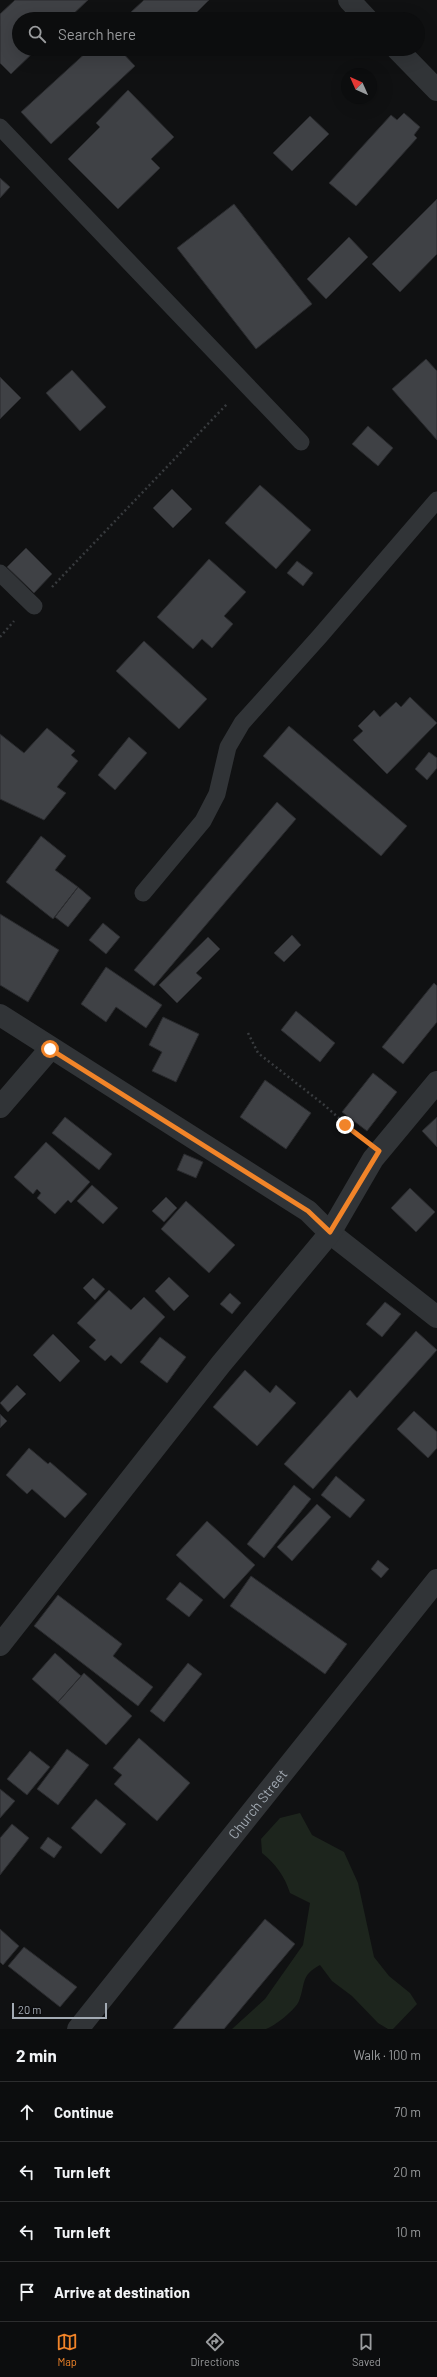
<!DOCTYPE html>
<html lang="en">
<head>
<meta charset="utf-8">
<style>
  :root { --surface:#0c0d0e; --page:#1a1b1c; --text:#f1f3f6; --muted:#9a9c9e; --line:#2c2d2e; --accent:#f18429 }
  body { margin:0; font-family:Barlow,sans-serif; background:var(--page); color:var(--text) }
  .compass { position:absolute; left:341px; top:68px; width:36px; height:36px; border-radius:50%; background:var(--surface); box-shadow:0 4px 16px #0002; rotate:315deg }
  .scale { position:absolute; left:12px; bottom:10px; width:95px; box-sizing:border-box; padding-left:4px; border:2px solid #a2aab3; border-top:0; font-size:11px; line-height:14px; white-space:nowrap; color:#a2aab3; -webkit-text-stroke:3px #0c0c0d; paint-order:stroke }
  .stop { position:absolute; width:12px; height:12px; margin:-9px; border:3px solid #f18429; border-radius:50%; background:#fff }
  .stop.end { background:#f18429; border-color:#fff; box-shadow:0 1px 4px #0008 }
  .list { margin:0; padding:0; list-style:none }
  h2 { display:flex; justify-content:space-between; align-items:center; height:52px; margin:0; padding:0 16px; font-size:17px }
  h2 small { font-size:13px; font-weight:400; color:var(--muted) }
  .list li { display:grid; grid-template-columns:26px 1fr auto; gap:12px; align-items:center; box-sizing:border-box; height:60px; padding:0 16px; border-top:1px solid var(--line) }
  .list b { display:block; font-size:15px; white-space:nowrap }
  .list em { font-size:13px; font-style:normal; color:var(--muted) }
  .icon { flex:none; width:22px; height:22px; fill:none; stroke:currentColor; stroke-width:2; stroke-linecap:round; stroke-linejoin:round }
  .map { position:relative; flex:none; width:437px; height:2029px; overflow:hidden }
  .search { position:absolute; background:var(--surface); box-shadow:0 4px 16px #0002; left:12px; right:12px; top:12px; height:44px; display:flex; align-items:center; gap:10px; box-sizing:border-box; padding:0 14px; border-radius:22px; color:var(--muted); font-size:15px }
  .sheet { height:292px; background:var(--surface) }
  nav { display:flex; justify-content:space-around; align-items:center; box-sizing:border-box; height:56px; border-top:1px solid var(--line); background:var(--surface); font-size:11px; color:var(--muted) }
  nav a { display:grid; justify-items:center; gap:2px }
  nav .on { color:var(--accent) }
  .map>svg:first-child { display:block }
</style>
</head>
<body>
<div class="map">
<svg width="437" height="2029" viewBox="0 0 437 2029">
  <rect width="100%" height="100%" fill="#101112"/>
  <!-- green -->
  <path fill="#1d251d" d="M 300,1813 L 312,1835 L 344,1852 L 358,1883 L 374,1957 L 389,1976 L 410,1993 L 417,2004 L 393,2029 L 388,2029 L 378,2023 L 352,1996 L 332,1981 L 320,1965 C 300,1976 306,1983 299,2001 C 296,2009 275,2026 266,2029 C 258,2029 241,2029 232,2029 L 265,1999 L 303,1945 L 310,1903 L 290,1893 C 285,1877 276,1864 262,1853 L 261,1839 L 280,1818 Z"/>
  <!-- building -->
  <path fill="#3f4145" stroke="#2a2b2e" d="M 15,0 L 88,0 L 68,19 L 19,19 L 19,49 L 37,49 L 11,74 L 0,63 L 0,14 Z
    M 144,0 L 209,0 L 190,19 L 138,19 L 131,12 Z
    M 90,49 L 119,49 L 135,66 L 51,144 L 21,112 Z
    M 128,90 L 174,137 L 151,159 L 160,168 L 118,209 L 68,159 L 100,127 L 96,123 Z
    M 404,113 L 420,127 L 414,135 L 417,138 L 356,206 L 329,183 L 391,115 L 397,120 Z
    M 310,116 L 329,134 L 292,171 L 273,153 Z
    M 0,178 L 10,187 L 0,198 Z
    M 437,199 L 437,254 L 400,292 L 372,264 Z
    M 234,204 L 312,304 L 256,349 L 177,248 Z
    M 349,237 L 368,257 L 326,299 L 307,279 Z
    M 426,359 L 437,371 L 437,440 L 392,389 Z
    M 72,370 L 106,407 L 80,431 L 46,393 Z
    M 0,377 L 21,398 L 0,419 Z
    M 368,426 L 393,448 L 378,466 L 352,444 Z
    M 260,485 L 311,530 L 276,569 L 225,523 Z
    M 172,489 L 192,509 L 173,528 L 153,508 Z
    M 26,548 L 52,574 L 34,593 L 7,567 Z
    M 209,559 L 246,592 L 224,616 L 233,624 L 212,648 L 202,639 L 193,649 L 157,617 Z
    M 297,561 L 313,573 L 303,586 L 287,573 Z
    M 144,641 L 207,699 L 179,729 L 116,671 Z
    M 410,697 L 437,723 L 387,774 L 353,740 L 363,731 L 358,726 L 374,710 L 380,717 L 396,702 L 401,707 Z
    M 289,726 L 407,826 L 381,856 L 263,756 Z
    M 47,728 L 75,751 L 71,755 L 78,761 L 57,787 L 66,793 L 44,820 L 0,799 L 0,734 L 24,753 Z
    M 129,737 L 147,753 L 115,790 L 98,775 Z
    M 429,752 L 437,758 L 437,768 L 427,780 L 415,769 Z
    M 277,802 L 296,819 L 154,986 L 134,970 Z
    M 41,836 L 66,856 L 55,870 L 78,887 L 53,919 L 6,882 Z
    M 78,887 L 91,898 L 68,927 L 55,917 Z
    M 0,914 L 59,950 L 28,1002 L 0,985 Z
    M 103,923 L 120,937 L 106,954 L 89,940 Z
    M 292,935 L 301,945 L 284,962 L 274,953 Z
    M 208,937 L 220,949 L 196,973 L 202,978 L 177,1003 L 159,985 Z
    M 106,967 L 162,1005 L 146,1028 L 116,1007 L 106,1022 L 81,1004 Z
    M 434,983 L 437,986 L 437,1022 L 403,1064 L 382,1047 Z
    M 296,1011 L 335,1043 L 320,1062 L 281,1030 Z
    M 163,1017 L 199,1034 L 176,1082 L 152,1071 L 162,1052 L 149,1045 Z
    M 373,1073 L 397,1092 L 367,1131 L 342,1112 Z
    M 265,1080 L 311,1113 L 286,1149 L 240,1117 Z
    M 65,1117 L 112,1154 L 99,1170 L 52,1133 Z
    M 437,1117 L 437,1147 L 422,1131 Z
    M 46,1142 L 90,1182 L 71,1203 L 68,1200 L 55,1214 L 37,1198 L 41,1193 L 37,1189 L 33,1194 L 14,1177 Z
    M 184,1154 L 203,1162 L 196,1178 L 177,1170 Z
    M 92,1185 L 118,1208 L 103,1224 L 77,1201 Z
    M 410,1188 L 435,1212 L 416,1232 L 391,1208 Z
    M 166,1197 L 177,1208 L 164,1222 L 152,1211 Z
    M 186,1201 L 235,1245 L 209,1273 L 161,1229 Z
    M 169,1277 L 189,1296 L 174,1311 L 155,1291 Z
    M 93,1278 L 105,1289 L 95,1300 L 83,1288 Z
    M 109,1290 L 131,1310 L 144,1297 L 165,1317 L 121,1364 L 111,1355 L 105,1361 L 89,1347 L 96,1340 L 77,1323 Z
    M 230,1293 L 241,1303 L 232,1314 L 220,1304 Z
    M 385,1302 L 401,1314 L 382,1337 L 366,1324 Z
    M 416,1331 L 437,1350 L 313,1489 L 284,1464 L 350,1390 L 357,1398 Z
    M 53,1334 L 80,1361 L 60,1382 L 33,1355 Z
    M 160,1337 L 186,1357 L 167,1383 L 140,1362 Z
    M 245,1370 L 270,1393 L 276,1385 L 296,1403 L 257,1446 L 213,1407 Z
    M 17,1385 L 26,1394 L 8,1412 L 0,1403 Z
    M 414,1411 L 437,1432 L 437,1448 L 428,1458 L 397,1429 Z
    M 0,1414 L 7,1421 L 0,1428 Z
    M 29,1448 L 48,1464 L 50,1462 L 87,1494 L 65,1518 L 32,1489 L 27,1494 L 6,1475 Z
    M 336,1476 L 365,1500 L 350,1518 L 321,1495 Z
    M 294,1485 L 311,1499 L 264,1558 L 247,1544 Z
    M 317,1504 L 331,1517 L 292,1561 L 277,1547 Z
    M 207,1521 L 255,1565 L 224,1599 L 176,1555 Z
    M 378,1560 L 389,1569 L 381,1578 L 371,1569 Z
    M 251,1576 L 347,1644 L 325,1674 L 230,1606 Z
    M 180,1582 L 203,1600 L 189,1617 L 166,1599 Z
    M 58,1595 L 122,1644 L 113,1656 L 153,1687 L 138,1706 L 34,1626 Z
    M 55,1653 L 81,1676 L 58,1702 L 32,1679 Z
    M 188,1663 L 202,1674 L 164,1722 L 150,1711 Z
    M 84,1673 L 132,1716 L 106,1745 L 58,1702 Z
    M 139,1738 L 190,1783 L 157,1821 L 114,1784 L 122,1775 L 113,1768 Z
    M 67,1749 L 89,1765 L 58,1805 L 37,1789 Z
    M 30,1751 L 50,1767 L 27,1795 L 7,1779 Z
    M 0,1789 L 15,1801 L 0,1818 Z
    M 96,1799 L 126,1824 L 101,1854 L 71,1828 Z
    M 12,1824 L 29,1838 L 0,1875 L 0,1838 Z
    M 48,1837 L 62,1847 L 54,1858 L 40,1848 Z
    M 265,1919 L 295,1944 L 224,2029 L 173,2029 Z
    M 0,1929 L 19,1946 L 3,1965 L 0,1962 Z
    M 24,1947 L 77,1987 L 60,2007 L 8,1966 Z"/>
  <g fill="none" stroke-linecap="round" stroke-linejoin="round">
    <!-- path -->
    <path stroke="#383b3e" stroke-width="2.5" stroke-dasharray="2 3" stroke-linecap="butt" d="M 52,587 L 228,403
      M 0,637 L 14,621
      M 248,1033 L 258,1053 L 323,1104 L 358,1135"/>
    <!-- lane -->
    <path stroke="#313437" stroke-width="17" d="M 0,127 L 301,442
      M 0,573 L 34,606
      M 143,893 L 203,821 L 217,794 L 228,747 L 242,723 L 320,636 L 437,500"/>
    <!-- street -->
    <g stroke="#313437" stroke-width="22">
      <path d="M 349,0 L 367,19"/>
      <path d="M 397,49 L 437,90"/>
      <path d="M 0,1015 L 308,1211 L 330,1233 L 437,1317"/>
      <path d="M 0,1107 L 50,1049"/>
      <path d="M 0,1645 L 221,1364 L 330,1233 L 373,1159 L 437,1082"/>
      <path id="s1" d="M 78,2029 L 437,1580"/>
    </g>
  </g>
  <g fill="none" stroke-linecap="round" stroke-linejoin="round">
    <!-- route -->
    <path stroke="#f18429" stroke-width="5" d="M 50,1049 L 308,1211 L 330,1232 L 379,1151 L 345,1125"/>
  </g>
  <g text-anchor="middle" stroke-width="3" stroke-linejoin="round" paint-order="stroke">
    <!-- street labels -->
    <g font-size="14" fill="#a2aab3" stroke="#0c0c0d">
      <text dy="5" stroke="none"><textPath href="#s1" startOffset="288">Church Street</textPath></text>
    </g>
  </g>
</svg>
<svg class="compass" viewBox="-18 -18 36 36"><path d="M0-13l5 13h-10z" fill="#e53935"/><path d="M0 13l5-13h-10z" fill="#9a9c9e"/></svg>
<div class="scale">20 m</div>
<div class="stop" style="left:50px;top:1049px"></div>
<div class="stop end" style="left:345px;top:1125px"></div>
<div class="search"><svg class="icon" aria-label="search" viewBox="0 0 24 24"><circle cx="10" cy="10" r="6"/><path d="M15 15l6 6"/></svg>Search here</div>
</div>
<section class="sheet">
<h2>2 min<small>Walk · 100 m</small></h2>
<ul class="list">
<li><svg class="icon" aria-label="ahead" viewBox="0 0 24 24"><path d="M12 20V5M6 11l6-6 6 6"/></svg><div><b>Continue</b></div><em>70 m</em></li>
<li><svg class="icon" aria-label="left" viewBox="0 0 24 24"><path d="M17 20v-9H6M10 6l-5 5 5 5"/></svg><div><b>Turn left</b></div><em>20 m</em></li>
<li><svg class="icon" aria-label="left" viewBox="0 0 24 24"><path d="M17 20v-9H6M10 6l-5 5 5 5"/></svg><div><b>Turn left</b></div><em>10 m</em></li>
<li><svg class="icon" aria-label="arrive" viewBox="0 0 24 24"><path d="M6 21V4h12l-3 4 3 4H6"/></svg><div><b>Arrive at destination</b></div></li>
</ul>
</section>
<nav>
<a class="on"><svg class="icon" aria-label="map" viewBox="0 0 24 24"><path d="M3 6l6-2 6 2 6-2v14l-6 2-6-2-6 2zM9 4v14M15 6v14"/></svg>Map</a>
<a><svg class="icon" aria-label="directions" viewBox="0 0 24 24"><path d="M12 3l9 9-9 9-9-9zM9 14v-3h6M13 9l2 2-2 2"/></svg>Directions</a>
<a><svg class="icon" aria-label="saved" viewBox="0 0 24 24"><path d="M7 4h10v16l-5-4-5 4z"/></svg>Saved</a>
</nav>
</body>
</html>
